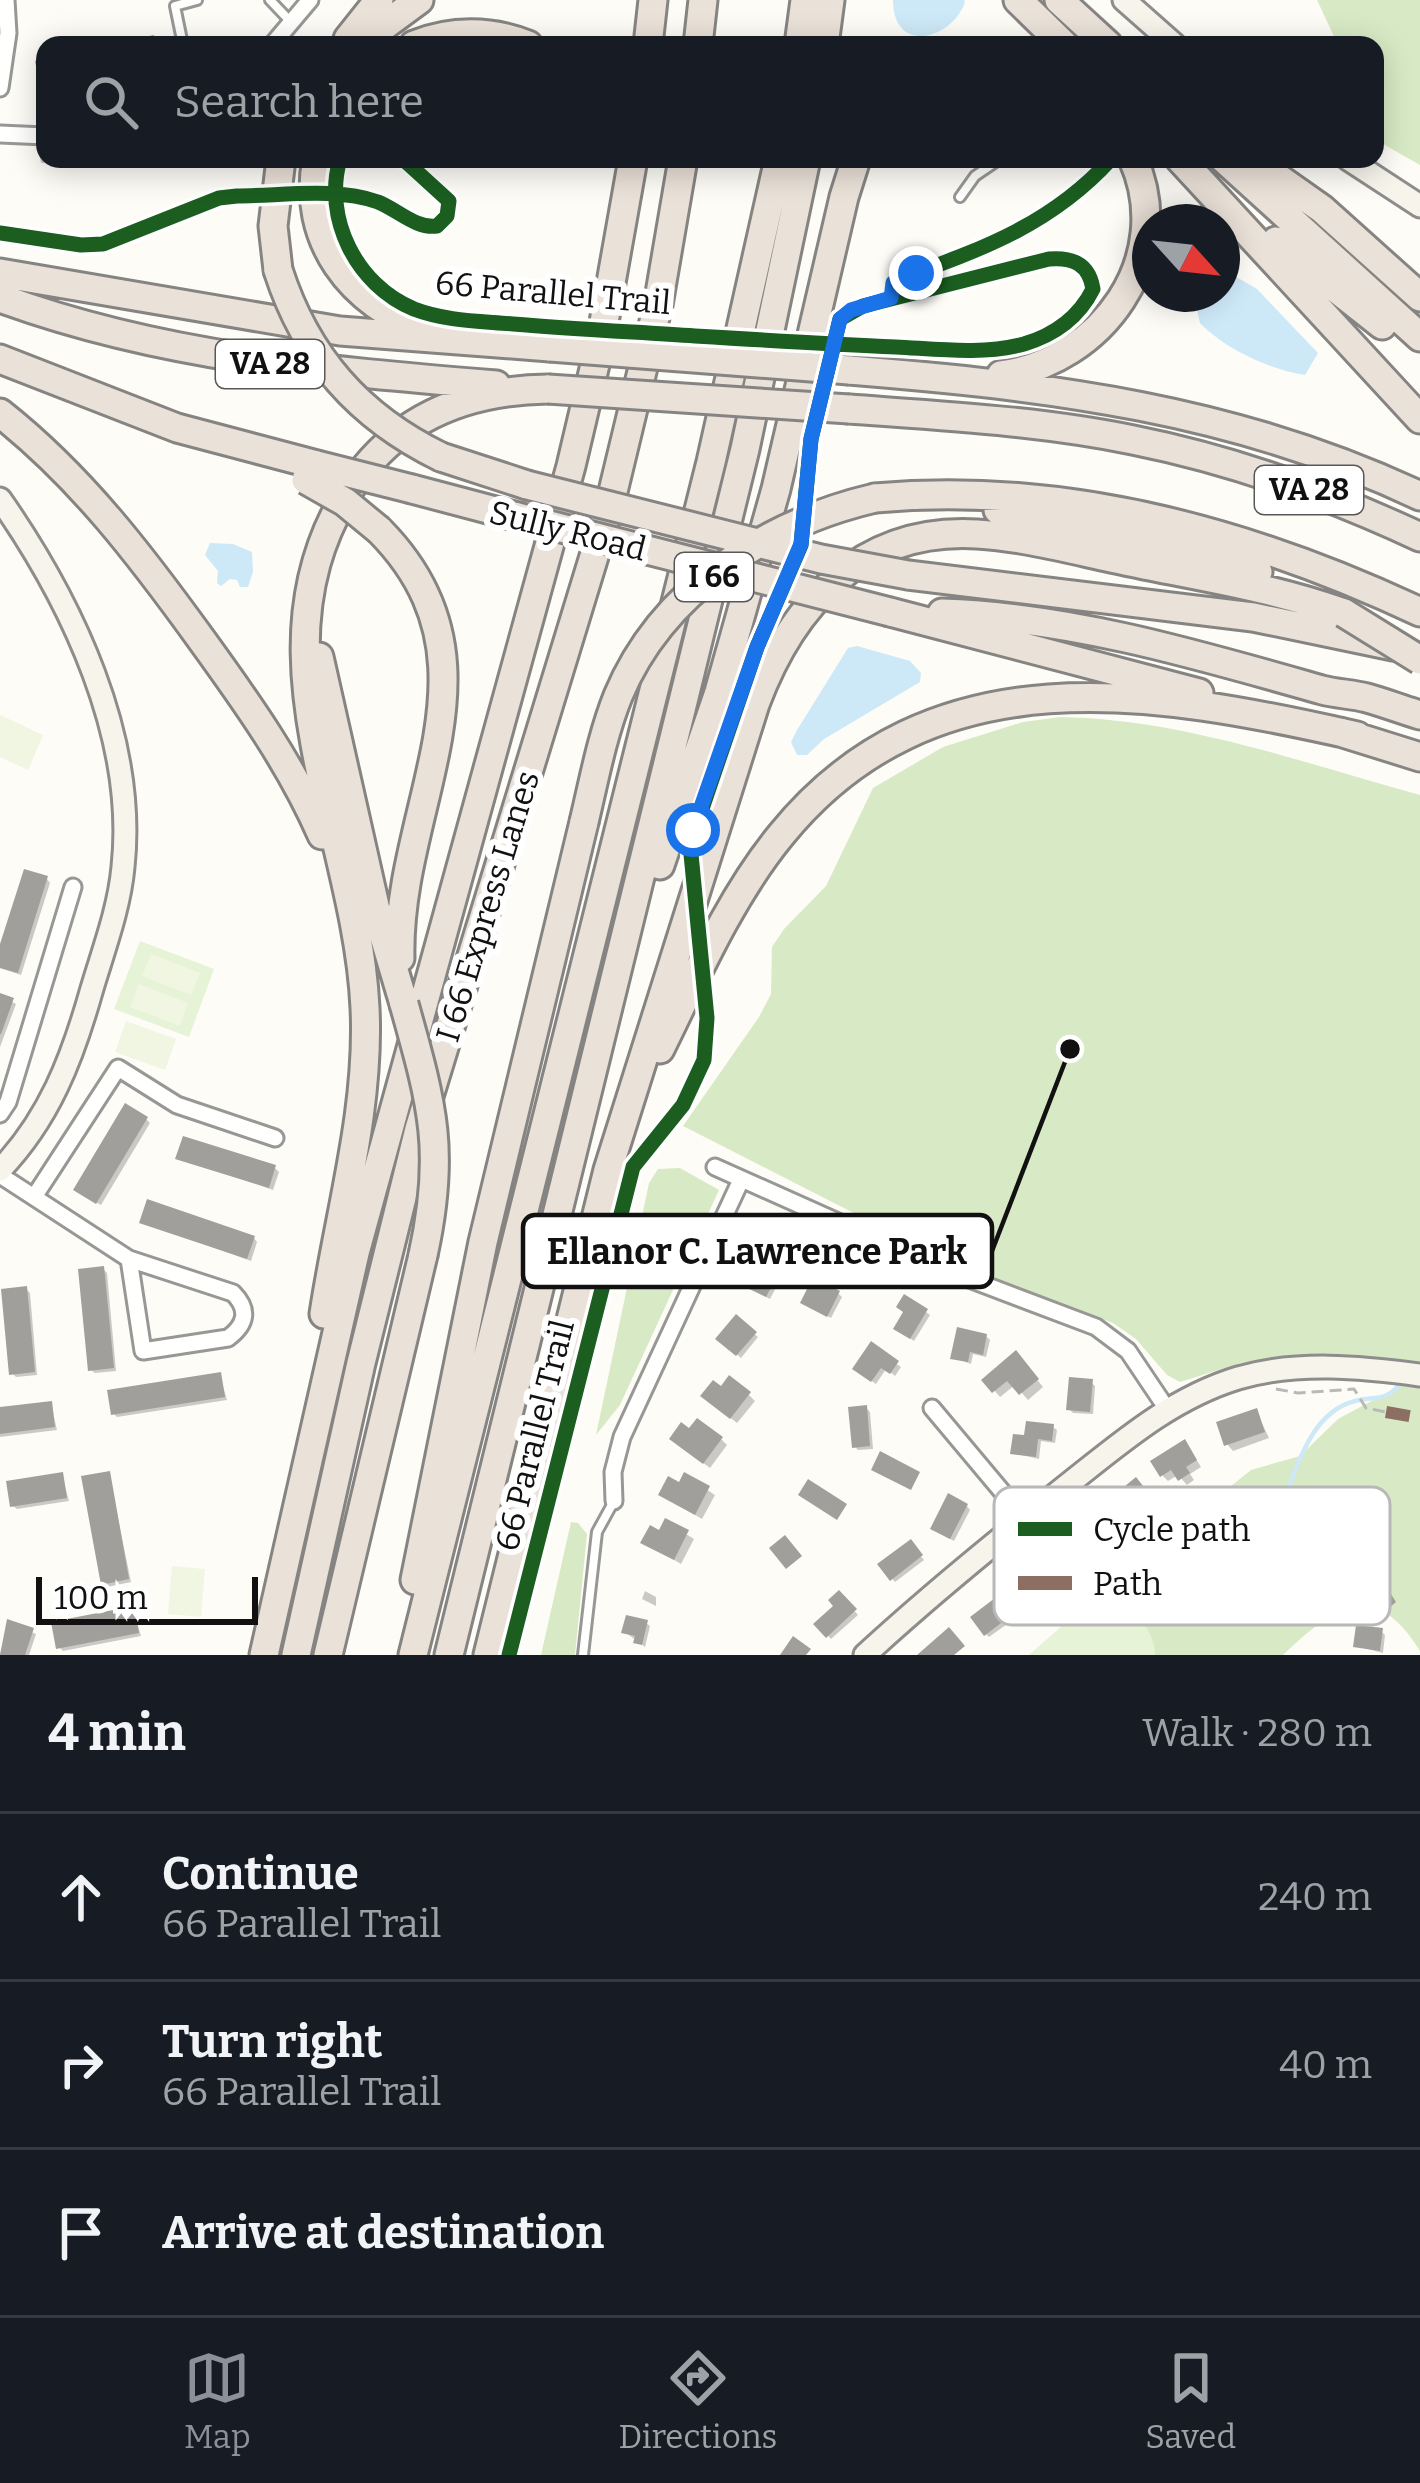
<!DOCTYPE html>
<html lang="en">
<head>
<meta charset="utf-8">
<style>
  :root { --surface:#171b24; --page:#242831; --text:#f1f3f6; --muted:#9ea1a6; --line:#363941; --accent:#8c9099 }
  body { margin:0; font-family:Bitter,serif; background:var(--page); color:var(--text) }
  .compass { position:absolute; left:1132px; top:204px; width:108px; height:108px; border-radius:50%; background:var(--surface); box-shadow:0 6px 30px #0003; rotate:117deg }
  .scale { position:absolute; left:36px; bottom:30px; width:222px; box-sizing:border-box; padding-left:12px; border:6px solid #111; border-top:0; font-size:33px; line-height:42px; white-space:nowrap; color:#111; -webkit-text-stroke:9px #fff; paint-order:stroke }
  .stop { position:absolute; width:36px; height:36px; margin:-27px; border:9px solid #1a73e8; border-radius:50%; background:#fff }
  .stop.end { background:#1a73e8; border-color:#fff; box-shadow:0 3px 12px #0008 }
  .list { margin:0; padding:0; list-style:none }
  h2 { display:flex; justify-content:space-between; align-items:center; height:156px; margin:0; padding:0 48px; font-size:51px }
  h2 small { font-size:39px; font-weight:400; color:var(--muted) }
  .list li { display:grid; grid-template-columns:78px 1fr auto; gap:36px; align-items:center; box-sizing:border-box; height:168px; padding:0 48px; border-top:3px solid var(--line) }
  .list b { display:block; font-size:45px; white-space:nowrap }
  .list p { margin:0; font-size:39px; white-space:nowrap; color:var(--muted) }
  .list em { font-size:39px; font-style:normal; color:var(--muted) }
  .icon { flex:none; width:66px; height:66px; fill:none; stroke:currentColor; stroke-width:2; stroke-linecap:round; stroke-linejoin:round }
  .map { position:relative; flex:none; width:1420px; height:1655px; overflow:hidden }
  .search { position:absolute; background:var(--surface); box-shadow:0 6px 30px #0003; left:36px; right:36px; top:36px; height:132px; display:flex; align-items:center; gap:30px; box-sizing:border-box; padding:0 42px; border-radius:24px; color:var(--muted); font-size:45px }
  .sheet { height:660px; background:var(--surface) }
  nav { display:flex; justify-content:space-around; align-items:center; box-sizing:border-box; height:168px; border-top:3px solid var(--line); background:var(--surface); font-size:33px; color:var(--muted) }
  nav a { display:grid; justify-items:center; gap:6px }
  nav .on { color:var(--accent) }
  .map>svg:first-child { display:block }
</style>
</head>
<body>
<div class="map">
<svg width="1420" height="1655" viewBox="0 0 1420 1655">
  <rect width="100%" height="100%" fill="#fdfcf7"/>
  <!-- green -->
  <path fill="#e7f3d7" d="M 140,941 L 214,969 L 189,1037 L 114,1009 Z
    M 1108,1585 C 1126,1602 1157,1629 1155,1655 L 1029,1655 Z"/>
  <!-- forest -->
  <path fill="#d8eac5" d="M 1317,0 L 1420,0 L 1420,165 L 1383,144 L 1375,126 L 1375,45 L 1338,45 Z
    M 1060,717 C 1183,719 1303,763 1420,795 L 1420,1365 L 1296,1357 L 1241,1363 L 1180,1382 L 1167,1375 L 1136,1339 L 1113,1323 L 940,1257 L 683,1126 L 759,1017 L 771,994 L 772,947 L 784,929 L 826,886 L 873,788 L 943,747 L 1023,722 Z
    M 680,1168 L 719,1190 L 620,1405 L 596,1435 L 649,1183 L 658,1169 Z
    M 1403,1384 L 1420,1387 L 1420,1651 C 1375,1577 1333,1607 1283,1655 L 1155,1655 C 1156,1629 1126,1602 1108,1585 L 1251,1470 L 1300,1456 L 1338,1419 Z
    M 571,1522 L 578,1523 L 587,1534 L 575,1655 L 541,1655 Z"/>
  <!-- pitch -->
  <path fill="#f0f6e1" d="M 0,715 L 43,735 L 28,770 L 0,757 Z
    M 151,954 L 200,973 L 191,995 L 142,976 Z
    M 139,984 L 188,1003 L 180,1026 L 130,1007 Z
    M 126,1021 L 176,1039 L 165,1070 L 115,1052 Z
    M 172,1566 L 205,1569 L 201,1617 L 168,1614 Z"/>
  <!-- water -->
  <path fill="#cde8f7" d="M 893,0 L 964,0 L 965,2 C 952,40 893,55 893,0 Z
    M 1231,274 L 1257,289 L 1318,353 L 1305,375 C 1271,370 1225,349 1200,323 L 1197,310 L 1201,294 L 1222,294 L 1222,275 Z
    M 210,543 L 233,544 L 252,552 L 253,572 L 248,587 L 240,587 L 237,580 L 230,579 L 221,586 L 217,583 L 218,571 L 205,555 Z
    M 857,646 L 910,661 L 921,673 L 920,682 L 824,739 L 807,755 L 797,755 L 791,742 L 797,730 L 848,648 Z"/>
  <!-- shadow -->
  <path fill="#0003" d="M 38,148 L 45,148 L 45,159 L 69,159 L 69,164 L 41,163 Z
    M 47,879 L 50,883 L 21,975 L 0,968 L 0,954 Z
    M 0,996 L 16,1004 L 0,1047 Z
    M 146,1119 L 150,1123 L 101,1205 L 80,1193 Z
    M 179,1158 L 275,1168 L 279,1172 L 273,1190 Z
    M 142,1222 L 254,1238 L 257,1242 L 251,1261 Z
    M 103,1269 L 107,1273 L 116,1371 L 95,1373 L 91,1370 Z
    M 779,1270 L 783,1274 L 770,1299 L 748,1288 Z
    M 26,1289 L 30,1293 L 37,1375 L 16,1377 L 12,1373 Z
    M 839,1294 L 842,1297 L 831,1318 L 807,1306 Z
    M 906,1312 L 926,1312 L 930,1315 L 914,1341 L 900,1332 Z
    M 736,1318 L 758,1337 L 741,1358 L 719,1338 Z
    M 986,1336 L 990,1340 L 986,1357 L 973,1354 L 971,1364 L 954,1358 Z
    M 872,1346 L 901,1367 L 895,1376 L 886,1369 L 876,1384 L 859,1372 Z
    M 1022,1361 L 1043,1387 L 1028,1400 L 1015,1385 L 1000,1397 L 985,1380 Z
    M 220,1376 L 227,1400 L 117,1417 L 114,1414 Z
    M 1091,1382 L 1095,1386 L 1093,1414 L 1073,1413 L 1069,1409 Z
    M 749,1395 L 755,1401 L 737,1423 L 710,1402 Z
    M 51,1404 L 57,1430 L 0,1437 L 0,1410 Z
    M 866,1408 L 870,1412 L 873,1449 L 858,1450 L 854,1446 Z
    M 1256,1411 L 1269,1438 L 1233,1451 L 1227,1444 Z
    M 1053,1427 L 1057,1430 L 1055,1443 L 1041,1441 L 1039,1459 L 1013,1453 L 1027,1439 Z
    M 721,1439 L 727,1445 L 710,1468 L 679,1445 Z
    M 1190,1449 L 1201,1467 L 1190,1474 L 1194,1480 L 1187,1485 L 1178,1475 L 1168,1481 L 1162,1475 Z
    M 109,1474 L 131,1582 L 107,1587 L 103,1583 Z
    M 62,1475 L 69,1501 L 17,1509 L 13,1506 Z
    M 685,1476 L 715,1495 L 702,1519 L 662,1495 L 680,1486 Z
    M 1136,1481 L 1152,1501 L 1129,1520 L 1112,1501 Z
    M 967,1506 L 970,1510 L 954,1541 L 937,1532 Z
    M 667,1522 L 694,1539 L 681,1564 L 644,1542 L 661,1534 Z
    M 910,1543 L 924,1560 L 895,1582 L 881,1565 Z
    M 645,1591 L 656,1597 L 656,1606 L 642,1599 Z
    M 839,1594 L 858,1615 L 831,1639 L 817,1624 L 837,1606 Z
    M 995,1602 L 1010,1622 L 989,1637 L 986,1634 Z
    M 133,1609 L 141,1636 L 63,1651 L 59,1647 Z
    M 9,1622 L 36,1634 L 29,1655 L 0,1655 Z
    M 646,1623 L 650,1626 L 645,1647 L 625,1632 Z
    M 1381,1631 L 1385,1635 L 1383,1653 L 1356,1646 Z"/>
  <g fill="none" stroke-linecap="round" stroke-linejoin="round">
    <!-- stream -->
    <path stroke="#cde8f7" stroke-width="4.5" d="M 1141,1618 L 1261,1502 L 1283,1502 C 1297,1467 1311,1412 1355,1401 C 1374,1396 1385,1402 1399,1385"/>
  </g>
  <!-- building -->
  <path fill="#a19f9c" d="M 154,35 L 156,45 L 113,45 L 113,43 Z
    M 45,59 L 45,101 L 43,101 L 35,61 Z
    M 24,869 L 48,876 L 18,973 L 0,968 L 0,944 Z
    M 0,993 L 14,998 L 1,1034 L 0,1034 Z
    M 125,1103 L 148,1117 L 96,1204 L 73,1190 Z
    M 183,1136 L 276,1165 L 269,1188 L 175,1159 Z
    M 147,1199 L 255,1236 L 247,1259 L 139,1223 Z
    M 756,1255 L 781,1268 L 766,1297 L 741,1285 Z
    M 104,1266 L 114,1368 L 88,1371 L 78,1269 Z
    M 813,1277 L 840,1291 L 827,1317 L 800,1303 Z
    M 27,1286 L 35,1372 L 9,1375 L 1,1289 Z
    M 904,1294 L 928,1309 L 910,1339 L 893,1329 L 903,1312 L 896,1307 Z
    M 736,1314 L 757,1332 L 736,1356 L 715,1339 Z
    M 957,1327 L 987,1334 L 983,1355 L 970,1352 L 968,1362 L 950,1359 Z
    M 871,1341 L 899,1361 L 890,1374 L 881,1368 L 871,1382 L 852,1369 Z
    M 1016,1350 L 1039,1379 L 1019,1395 L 1007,1381 L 992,1393 L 981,1380 Z
    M 221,1372 L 225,1397 L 111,1415 L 107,1390 Z
    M 729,1375 L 751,1392 L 730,1419 L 700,1396 L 713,1380 L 721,1386 Z
    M 1069,1377 L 1093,1379 L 1090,1412 L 1066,1410 Z
    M 52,1401 L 55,1427 L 0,1434 L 0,1407 Z
    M 867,1405 L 870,1446 L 852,1448 L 848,1407 Z
    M 1257,1408 L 1265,1432 L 1224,1446 L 1216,1422 Z
    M 697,1418 L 723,1437 L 703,1464 L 669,1439 L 681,1422 L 689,1428 Z
    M 1026,1421 L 1054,1424 L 1052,1441 L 1038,1439 L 1036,1457 L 1010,1454 L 1013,1434 L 1024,1435 Z
    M 1185,1439 L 1197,1460 L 1186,1467 L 1190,1473 L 1178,1481 L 1171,1470 L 1160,1477 L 1150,1461 Z
    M 880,1451 L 920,1472 L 911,1490 L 871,1470 Z
    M 110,1471 L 129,1579 L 101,1585 L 81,1476 Z
    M 63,1472 L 67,1498 L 10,1507 L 6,1481 Z
    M 684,1472 L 710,1486 L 695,1515 L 658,1495 L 668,1476 L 679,1482 Z
    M 1136,1477 L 1151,1496 L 1123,1519 L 1108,1500 Z
    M 808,1479 L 847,1504 L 837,1520 L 798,1495 Z
    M 948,1493 L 968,1504 L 950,1539 L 930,1529 Z
    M 665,1518 L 689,1530 L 674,1560 L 640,1543 L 650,1525 L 659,1530 Z
    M 785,1535 L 802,1556 L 786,1569 L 769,1548 Z
    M 911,1539 L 923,1555 L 890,1581 L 877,1564 Z
    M 1380,1577 L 1396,1602 L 1389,1608 L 1373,1582 Z
    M 839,1590 L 857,1609 L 826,1638 L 813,1624 L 833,1606 L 828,1600 Z
    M 995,1598 L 1009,1617 L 984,1636 L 970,1617 Z
    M 134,1606 L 139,1633 L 56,1649 L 51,1622 Z
    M 626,1615 L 648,1620 L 642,1645 L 633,1643 L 635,1636 L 621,1633 Z
    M 7,1619 L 34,1628 L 25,1655 L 0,1655 Z
    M 1356,1625 L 1383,1628 L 1380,1651 L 1353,1647 Z
    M 949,1627 L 965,1646 L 954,1655 L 917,1655 Z
    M 793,1636 L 811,1649 L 806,1655 L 780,1655 Z"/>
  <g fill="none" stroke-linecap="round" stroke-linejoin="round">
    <defs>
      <path id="lane" d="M 270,0 L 290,21
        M 183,45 L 175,6 L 197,0
        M 960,197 L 975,176 L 1000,159
        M 583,1655 L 597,1532 L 614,1501"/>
      <path id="street" d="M 272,45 L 310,0
        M 0,88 L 8,33 L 6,0
        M 0,134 L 45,136
        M 0,1114 L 8,1102 L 73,887
        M 715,1167 L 943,1269 L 1096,1327 L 1128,1351 L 1167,1409
        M 0,1175 L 129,1259 L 233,1293 C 249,1309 247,1324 228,1338 L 143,1351 L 129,1259
        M 34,1197 L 118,1068 L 177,1105 L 275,1138
        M 932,1408 L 1025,1519
        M 614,1501 L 613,1472 L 622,1437 L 741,1180"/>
      <path id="secondary" d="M 1124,0 L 1175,45
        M 1348,159 L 1420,206
        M 0,499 C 72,602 137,738 123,867 C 119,910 103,951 91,992 C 72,1059 49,1119 0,1170
        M 865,1655 C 928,1597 994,1543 1061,1490 C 1117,1446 1169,1399 1238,1378 C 1296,1361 1361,1367 1420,1375"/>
      <path id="highway" d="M 1018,0 L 1064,45
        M 1059,0 L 1108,45
        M 348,39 L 379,0
        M 358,45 L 419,0
        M 414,45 C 451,30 491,30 528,45
        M 648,45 L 653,0
        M 698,45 L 703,0
        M 799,45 L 805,0
        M 824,45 L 830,0
        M 317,159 C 301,240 352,305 426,330
        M 1180,159 L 1420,419
        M 1224,159 L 1420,337
        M 1251,159 L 1322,209 L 1420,297
        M 1276,241 L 1382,325
        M 278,270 L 273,226 L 281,159
        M 0,273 L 340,331 L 550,347
        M 0,298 C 161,357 326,371 496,385
        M 0,359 L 177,428 L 317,465
        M 849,370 C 1049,386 1236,409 1420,496
        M 1001,375 C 1102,362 1177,258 1133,159
        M 849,409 C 944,416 1040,421 1133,440 C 1233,460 1328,494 1420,537
        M 0,413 C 81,477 141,556 201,639 C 246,701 291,764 322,835
        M 441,457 L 527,485
        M 412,489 L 518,517
        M 875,498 C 1064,481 1250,532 1420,612
        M 998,510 L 1177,549 L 1258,572
        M 379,530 C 512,664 396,804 400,958
        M 908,575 L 1253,617 L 1393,646
        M 890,612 L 1199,693
        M 942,613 C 1071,617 1199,655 1322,690 C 1337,694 1352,694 1367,698 C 1385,703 1403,710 1420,715
        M 319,657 L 375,906 L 404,1004
        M 1340,732 L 1420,757
        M 660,865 L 719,692 L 776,489 L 844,197 L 856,159
        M 660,1049 C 695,978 730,897 781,835 C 931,650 1154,690 1357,736
        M 324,1314 C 339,1214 370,1110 365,1008 C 357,830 239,643 358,477 C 404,414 472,390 548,389
        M 415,1580 L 483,1242 L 584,822
        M 264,1655 L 355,1253 L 571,466 L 601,339 L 633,159
        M 296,1655 L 361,1363 L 419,1129 L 610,504 L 658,305 L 683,159
        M 328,1655 L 423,1255
        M 413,1655 L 711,462 L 779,159
        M 449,1655 L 745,449 L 806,159
        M 488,1655 L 608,1170 L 755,704 C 792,605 861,527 977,534 C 1028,537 1080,552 1130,562 C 1202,577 1275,588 1344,613"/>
    </defs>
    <!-- lane casing -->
    <use href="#lane" stroke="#979795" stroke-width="14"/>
    <!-- street casing -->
    <use href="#street" stroke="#979795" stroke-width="21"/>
    <!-- secondary casing -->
    <use href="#secondary" stroke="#8e8d8b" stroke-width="27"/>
    <!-- highway casing -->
    <use href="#highway" stroke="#858482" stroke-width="33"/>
    <!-- path -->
    <path stroke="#b9b9b8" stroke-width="3" stroke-dasharray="12 6" stroke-linecap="butt" d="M 1276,1389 L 1298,1393 L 1354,1389 L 1366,1408 L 1386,1412"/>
    <!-- lane -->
    <use href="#lane" stroke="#fffffe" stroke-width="8"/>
    <!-- street -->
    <use href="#street" stroke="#fffffe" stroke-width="15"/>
    <!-- secondary -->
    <use href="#secondary" stroke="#f6f4eb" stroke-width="21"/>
    <!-- highway -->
    <use href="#highway" stroke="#eae1d8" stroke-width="27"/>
    <defs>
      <path id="highway-bridge" d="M 278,270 C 306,357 359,417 441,457
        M 550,347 L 849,370
        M 548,389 L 849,409
        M 317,465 L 412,489
        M 306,480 L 345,502 L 379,530
        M 527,485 L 821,559 L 908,575
        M 518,517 L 890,612
        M 1344,613 L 1420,660
        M 584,822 C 594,780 602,736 618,696 C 662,590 768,523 875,498
        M 404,1004 C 432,1104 446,1151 423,1255"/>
    </defs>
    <!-- highway-bridge casing -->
    <use href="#highway-bridge" stroke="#858482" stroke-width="33" stroke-linecap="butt"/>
    <!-- highway-bridge -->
    <use href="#highway-bridge" stroke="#eae1d8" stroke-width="27"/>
    <!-- quiet -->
    <path stroke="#8d6e63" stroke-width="12" stroke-dasharray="24 12" stroke-linecap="butt" d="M 1386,1412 L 1420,1418"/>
    <defs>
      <path id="cycleway" d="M 340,159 C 323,218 356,285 414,309 C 445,321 480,321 513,324 C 574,329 635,332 695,336 C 762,340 829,344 896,347 C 937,349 983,355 1024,344 C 1054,335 1079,317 1093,289 C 1089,264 1073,257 1049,259 L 863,306 L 840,319 L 811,439 L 801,545 L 757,647 L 690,844 L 707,1018 L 704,1060 L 683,1105 L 633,1167 L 509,1655
        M 0,233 L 81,245 L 103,244 L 219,198 L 237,196 C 281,196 336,187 378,202 C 398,210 416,229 437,226 L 447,216 L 449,201 L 403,159
        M 900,279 C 982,249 1051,225 1111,159"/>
    </defs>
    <!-- cycleway casing -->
    <use href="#cycleway" stroke="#fff" stroke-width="22"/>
    <!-- cycleway -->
    <use href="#cycleway" stroke="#1b5e20" stroke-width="15"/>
  </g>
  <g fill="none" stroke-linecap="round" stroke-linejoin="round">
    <!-- route -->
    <path stroke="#1a73e8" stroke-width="15" d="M 693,830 L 757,647 L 801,544 L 811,439 L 840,319 L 851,310 L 891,298 L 893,283 L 916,273"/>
  </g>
  <g text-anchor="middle" stroke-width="12" stroke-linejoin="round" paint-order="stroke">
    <!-- shield labels -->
    <g fill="#fff" stroke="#585858" stroke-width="3">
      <rect x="216" y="340" width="108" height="48" rx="9"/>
      <rect x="1255" y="466" width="108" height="48" rx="9"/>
      <rect x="675" y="553" width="78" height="48" rx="9"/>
    </g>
    <g font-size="30" font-weight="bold" fill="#111">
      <text x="270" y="374">VA 28</text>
      <text x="1309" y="500">VA 28</text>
      <text x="714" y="587">I 66</text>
    </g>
    <!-- street labels -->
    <g font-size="33" fill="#111" stroke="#fff">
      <text transform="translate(553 292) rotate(5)" y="12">66 Parallel Trail</text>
      <text transform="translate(568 530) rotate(14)" y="12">Sully Road</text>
      <text transform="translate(487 906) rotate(-73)" y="12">I 66 Express Lanes</text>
      <text transform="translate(534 1435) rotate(-76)" y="12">66 Parallel Trail</text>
    </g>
  </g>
  <!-- legend -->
  <rect x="994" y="1487" width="396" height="138" rx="18" fill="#fff" stroke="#b8b8b8" stroke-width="3"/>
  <rect x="1018" y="1522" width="54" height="14" fill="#1b5e20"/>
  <rect x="1018" y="1576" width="54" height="14" fill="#8d6e63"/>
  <g font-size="33" fill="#111">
    <text x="1093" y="1541">Cycle path</text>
    <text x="1093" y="1595">Path</text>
  </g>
  <!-- callouts -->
  <path fill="none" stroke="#111" stroke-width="4.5" d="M1070 1049L992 1251"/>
  <circle fill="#111" stroke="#fff" stroke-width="4.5" cx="1070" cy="1049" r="12"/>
  <rect fill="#fff" stroke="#111" stroke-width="4.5" x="523" y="1215" width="469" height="72" rx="12"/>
  <g font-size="36" text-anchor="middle" font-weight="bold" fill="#111">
    <text x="757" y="1264">Ellanor C. Lawrence Park</text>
  </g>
</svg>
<svg class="compass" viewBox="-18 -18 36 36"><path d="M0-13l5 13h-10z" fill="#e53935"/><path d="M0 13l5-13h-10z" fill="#9ea1a6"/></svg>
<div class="scale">100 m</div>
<div class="stop" style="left:693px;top:830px"></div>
<div class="stop end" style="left:916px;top:273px"></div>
<div class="search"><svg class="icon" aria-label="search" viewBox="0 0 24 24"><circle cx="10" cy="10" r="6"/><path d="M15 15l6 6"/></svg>Search here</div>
</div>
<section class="sheet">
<h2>4 min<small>Walk · 280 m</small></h2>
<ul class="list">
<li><svg class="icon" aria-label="ahead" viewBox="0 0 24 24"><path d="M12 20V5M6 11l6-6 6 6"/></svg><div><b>Continue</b><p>66 Parallel Trail</p></div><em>240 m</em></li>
<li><svg class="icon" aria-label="right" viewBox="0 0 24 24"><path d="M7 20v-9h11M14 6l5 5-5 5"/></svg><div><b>Turn right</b><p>66 Parallel Trail</p></div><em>40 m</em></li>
<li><svg class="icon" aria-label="arrive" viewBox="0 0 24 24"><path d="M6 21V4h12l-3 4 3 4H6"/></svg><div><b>Arrive at destination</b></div></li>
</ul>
</section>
<nav>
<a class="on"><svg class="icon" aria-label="map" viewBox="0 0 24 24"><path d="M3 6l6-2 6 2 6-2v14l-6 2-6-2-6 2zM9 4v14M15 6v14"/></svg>Map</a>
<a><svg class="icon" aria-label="directions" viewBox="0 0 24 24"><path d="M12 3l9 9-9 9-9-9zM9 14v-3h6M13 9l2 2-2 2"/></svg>Directions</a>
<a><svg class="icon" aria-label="saved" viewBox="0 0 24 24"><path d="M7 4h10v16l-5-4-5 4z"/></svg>Saved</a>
</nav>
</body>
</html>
